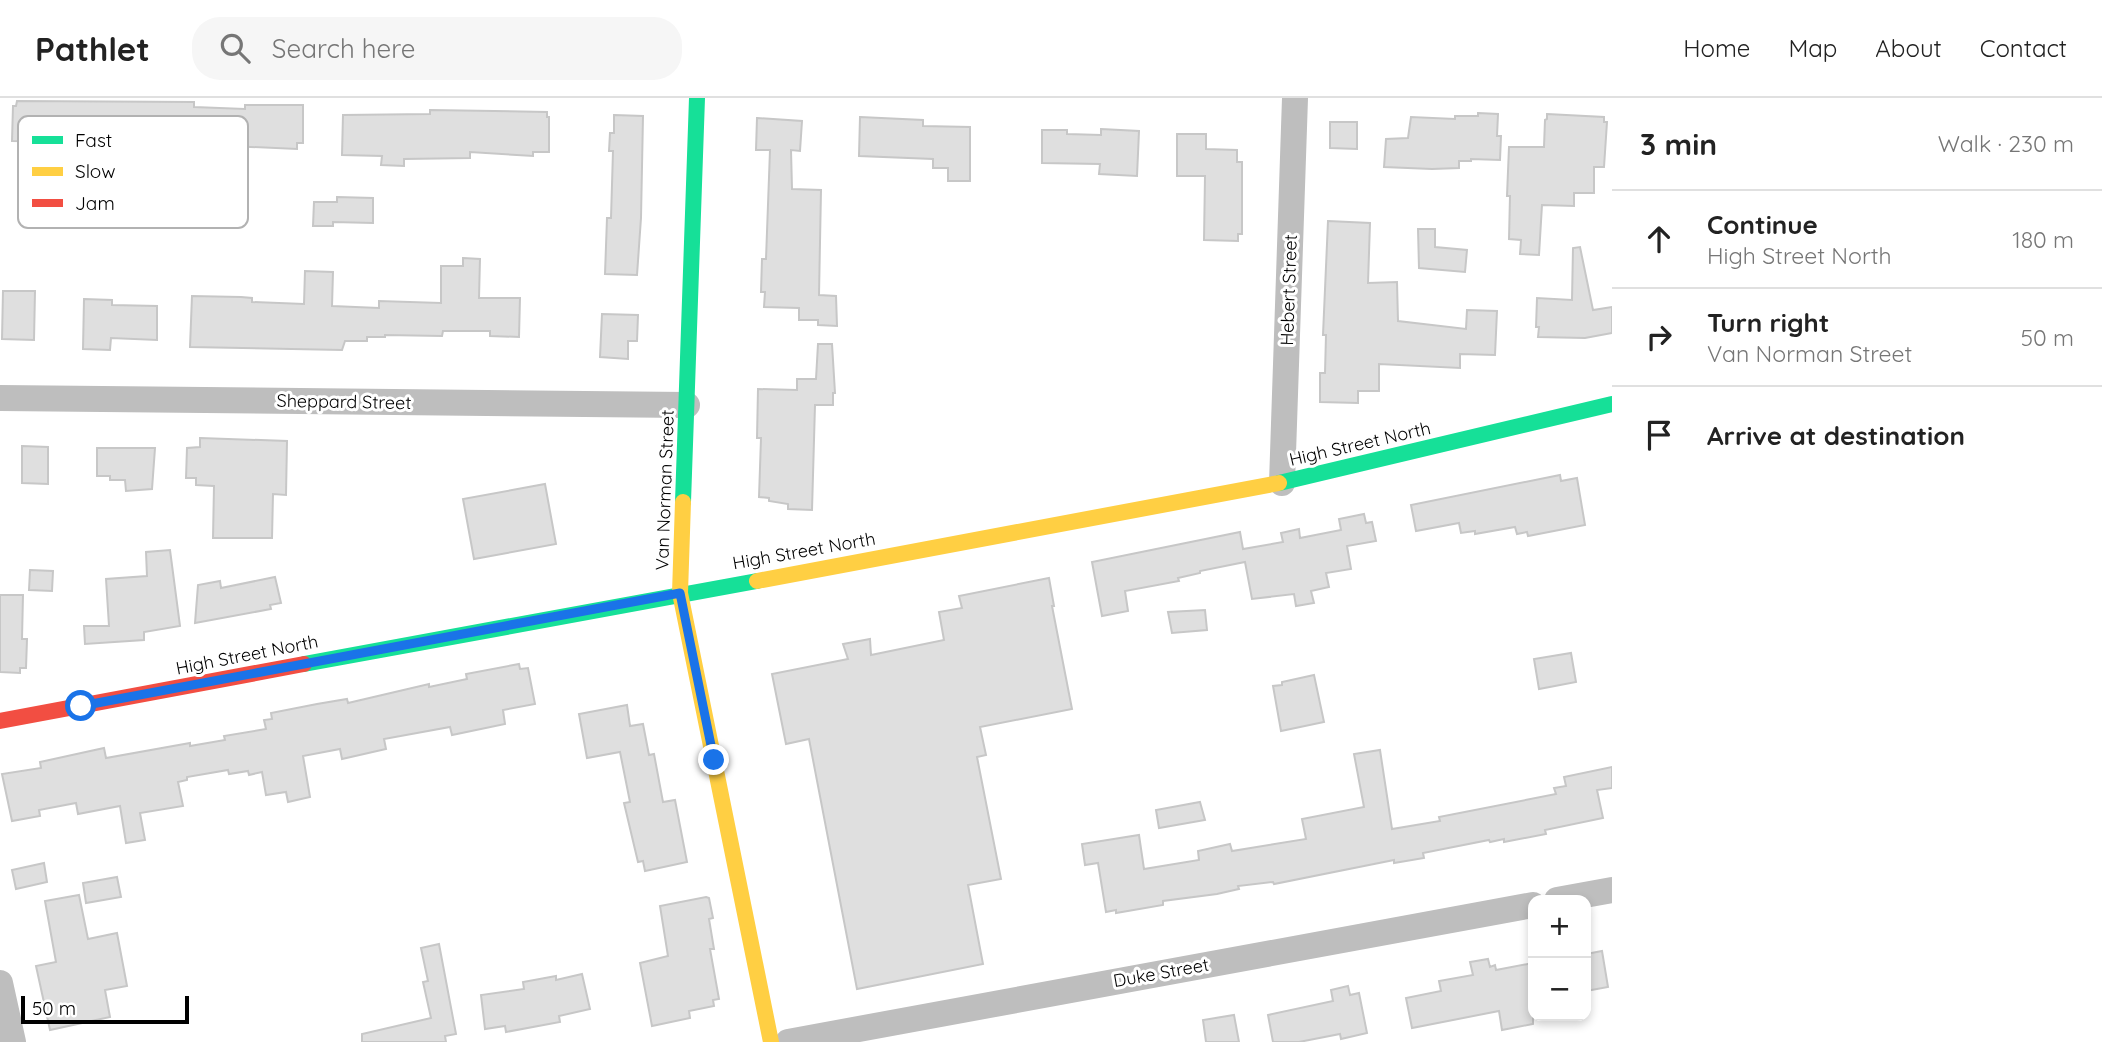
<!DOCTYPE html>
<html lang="en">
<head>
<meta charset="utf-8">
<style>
  :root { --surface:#fff; --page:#f6f6f6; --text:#222; --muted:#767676; --line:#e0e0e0 }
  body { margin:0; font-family:Quicksand,sans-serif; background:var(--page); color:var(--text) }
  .controls { position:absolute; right:21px; bottom:21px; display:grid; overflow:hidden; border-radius:14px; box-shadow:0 4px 10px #0003 }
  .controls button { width:63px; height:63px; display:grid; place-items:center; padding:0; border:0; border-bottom:2px solid var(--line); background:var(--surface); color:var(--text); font:35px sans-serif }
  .scale { position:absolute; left:21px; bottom:18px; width:168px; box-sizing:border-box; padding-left:7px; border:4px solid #000; border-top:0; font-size:19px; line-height:24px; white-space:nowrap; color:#000; -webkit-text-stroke:5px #fff; paint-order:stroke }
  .stop { position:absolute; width:21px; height:21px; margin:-16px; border:5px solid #1a73e8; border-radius:50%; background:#fff }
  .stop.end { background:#1a73e8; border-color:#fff; box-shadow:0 2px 7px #0008 }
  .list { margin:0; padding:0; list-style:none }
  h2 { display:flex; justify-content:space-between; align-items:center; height:91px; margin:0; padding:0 28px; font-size:30px }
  h2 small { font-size:23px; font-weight:400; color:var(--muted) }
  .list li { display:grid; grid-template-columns:46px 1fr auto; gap:21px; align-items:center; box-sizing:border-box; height:98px; padding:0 28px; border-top:2px solid var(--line) }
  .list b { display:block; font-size:26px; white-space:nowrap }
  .list p { margin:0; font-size:23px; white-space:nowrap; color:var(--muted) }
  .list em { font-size:23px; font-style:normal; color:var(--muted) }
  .icon { flex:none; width:38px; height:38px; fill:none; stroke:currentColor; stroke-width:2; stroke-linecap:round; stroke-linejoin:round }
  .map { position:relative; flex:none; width:1612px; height:944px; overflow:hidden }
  header { display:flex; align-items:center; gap:42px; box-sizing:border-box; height:98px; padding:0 35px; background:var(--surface); border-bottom:2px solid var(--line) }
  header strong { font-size:33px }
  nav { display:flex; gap:38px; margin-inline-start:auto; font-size:24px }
  .search { width:490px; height:63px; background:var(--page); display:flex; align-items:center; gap:18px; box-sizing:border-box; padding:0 24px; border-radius:28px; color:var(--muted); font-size:26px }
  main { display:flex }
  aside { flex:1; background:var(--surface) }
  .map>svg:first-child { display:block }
</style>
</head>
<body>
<header>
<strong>Pathlet</strong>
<div class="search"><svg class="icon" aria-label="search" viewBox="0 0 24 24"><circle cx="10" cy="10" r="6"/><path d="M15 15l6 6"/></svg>Search here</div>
<nav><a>Home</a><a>Map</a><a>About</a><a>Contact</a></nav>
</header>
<main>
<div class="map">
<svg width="1612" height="944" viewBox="0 0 1612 944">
  <rect width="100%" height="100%" fill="#fff"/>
  <!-- building -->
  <path fill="#dfdfdf" stroke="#c7c7c7" stroke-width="2" d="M 17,3 L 194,4 L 194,9 L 245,11 L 245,7 L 303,7 L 303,45 L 297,45 L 297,51 L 230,48 L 229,54 L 225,54 L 225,56 L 162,55 L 161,65 L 143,65 L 143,44 L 101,44 L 101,48 L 78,47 L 78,44 L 12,43 L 13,8 L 16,8 Z
    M 430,12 L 547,14 L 547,19 L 549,19 L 549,54 L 533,54 L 533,58 L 470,54 L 470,60 L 404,61 L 404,68 L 381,67 L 382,58 L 342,57 L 343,17 L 430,16 Z
    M 1478,15 L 1498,16 L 1497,38 L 1501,38 L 1500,62 L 1471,61 L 1471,63 L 1459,63 L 1459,70 L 1432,71 L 1384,69 L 1386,41 L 1408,40 L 1411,19 L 1455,21 L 1455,18 L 1478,18 Z
    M 1547,16 L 1604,19 L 1604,24 L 1607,24 L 1604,69 L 1594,69 L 1594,95 L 1574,95 L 1574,108 L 1542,107 L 1539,157 L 1520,156 L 1521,142 L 1509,141 L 1510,98 L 1507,98 L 1509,49 L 1544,49 L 1545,22 L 1547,21 Z
    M 614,17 L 643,18 L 641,120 L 637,177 L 605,176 L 607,120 L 611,120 L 613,53 L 609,53 L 610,35 L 614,35 Z
    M 860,19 L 923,22 L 923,28 L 970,29 L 970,83 L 948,83 L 948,70 L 933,70 L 933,61 L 859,58 Z
    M 757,20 L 802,23 L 800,53 L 791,52 L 792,91 L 821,92 L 819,197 L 836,198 L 837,228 L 818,227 L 818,222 L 799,222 L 799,210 L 764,209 L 765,194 L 761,194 L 762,161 L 766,161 L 770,52 L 756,52 Z
    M 1330,24 L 1357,24 L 1357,51 L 1330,50 Z
    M 1101,31 L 1139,33 L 1137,78 L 1099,76 L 1100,66 L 1042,65 L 1042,32 L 1067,32 L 1067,36 L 1101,37 Z
    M 1177,36 L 1206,36 L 1206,51 L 1237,52 L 1237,64 L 1242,64 L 1242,136 L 1238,136 L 1238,143 L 1204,142 L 1205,78 L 1177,78 Z
    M 156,94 L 174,94 L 174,108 L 201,108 L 201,130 L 156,130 Z
    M 337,99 L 373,100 L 373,125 L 333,124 L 333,128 L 313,128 L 314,104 L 337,104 Z
    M 1328,123 L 1370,125 L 1368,185 L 1397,184 L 1398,223 L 1466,231 L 1467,212 L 1497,213 L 1495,257 L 1460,256 L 1460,270 L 1379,266 L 1379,293 L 1358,293 L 1358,305 L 1320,304 L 1320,275 L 1325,275 L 1326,237 L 1323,237 Z
    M 1418,131 L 1435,131 L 1435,149 L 1467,152 L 1465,174 L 1419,170 Z
    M 1580,149 L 1593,212 L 1612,209 L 1612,235 L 1585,240 L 1538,239 L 1539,229 L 1536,229 L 1537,200 L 1572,202 L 1573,150 Z
    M 463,160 L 480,161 L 479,200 L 520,200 L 519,239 L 490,238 L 490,233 L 443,233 L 442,238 L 385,237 L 385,239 L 367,239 L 367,243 L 345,243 L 342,252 L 190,249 L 192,198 L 241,199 L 252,200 L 252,204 L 304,206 L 305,173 L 333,174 L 332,208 L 379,210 L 379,203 L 441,205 L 441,168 L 463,168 Z
    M 3,193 L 35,193 L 34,242 L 2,241 Z
    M 84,201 L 112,202 L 112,207 L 157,208 L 157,242 L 111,240 L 110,252 L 83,251 Z
    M 602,216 L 638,217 L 637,243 L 628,243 L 628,261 L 600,259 Z
    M 818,246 L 832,246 L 835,295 L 833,295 L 833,307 L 815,307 L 812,412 L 788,411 L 788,406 L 769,403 L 769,400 L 759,399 L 761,340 L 757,340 L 758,291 L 797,292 L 797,281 L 816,281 Z
    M 200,340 L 287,343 L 286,397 L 273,396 L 272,440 L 213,440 L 214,388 L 196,387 L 196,380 L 186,380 L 187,350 L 200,349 Z
    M 22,348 L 48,349 L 48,386 L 22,385 Z
    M 97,350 L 155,350 L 152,391 L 126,393 L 125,382 L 110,382 L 110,378 L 97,378 Z
    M 1560,377 L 1561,383 L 1577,380 L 1585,427 L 1528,438 L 1527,434 L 1517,436 L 1515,429 L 1475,436 L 1475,433 L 1461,435 L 1459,425 L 1416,433 L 1411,407 Z
    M 545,386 L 556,446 L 474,461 L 463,401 Z
    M 1364,416 L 1366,425 L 1372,424 L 1376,443 L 1347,448 L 1351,471 L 1326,475 L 1329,489 L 1311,493 L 1314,505 L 1296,508 L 1294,496 L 1252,501 L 1245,464 L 1200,473 L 1200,475 L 1178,480 L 1179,483 L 1125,493 L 1128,513 L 1102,518 L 1092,464 L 1240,434 L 1243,451 L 1283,444 L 1281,435 L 1299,431 L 1300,440 L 1341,432 L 1339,421 Z
    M 170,452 L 180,528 L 144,534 L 144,542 L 85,546 L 84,528 L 109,528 L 106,481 L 147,478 L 146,454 Z
    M 30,472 L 53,473 L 52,493 L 29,492 Z
    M 275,479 L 281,505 L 270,507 L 271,511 L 195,525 L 198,487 L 220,483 L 221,490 Z
    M 1049,480 L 1054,508 L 1052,508 L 1072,611 L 980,629 L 986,657 L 977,659 L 1001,781 L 968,787 L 983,866 L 857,891 L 809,641 L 786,646 L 772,576 L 848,561 L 843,546 L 870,541 L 871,557 L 944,542 L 939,514 L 962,510 L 959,498 Z
    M 0,497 L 23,497 L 22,541 L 27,541 L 26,570 L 20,570 L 20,575 L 0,574 Z
    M 1205,512 L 1207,532 L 1172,535 L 1168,514 Z
    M 1571,555 L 1576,584 L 1539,591 L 1534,561 Z
    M 519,566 L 520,571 L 528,570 L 535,606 L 503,612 L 505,626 L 452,637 L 450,629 L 384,641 L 386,651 L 342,661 L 340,651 L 303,658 L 310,699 L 288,704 L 286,694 L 266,697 L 262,674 L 249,677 L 248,673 L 229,676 L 228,672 L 187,679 L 187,682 L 178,684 L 183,708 L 140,715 L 145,742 L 126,745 L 120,708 L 78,716 L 76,705 L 39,712 L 40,718 L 12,723 L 2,676 L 41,670 L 40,664 L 104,650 L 106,660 L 190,645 L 190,648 L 225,642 L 224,638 L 266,631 L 264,622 L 272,621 L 271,615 L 317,606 L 347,601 L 348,605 L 429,586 L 429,589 L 467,581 L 466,576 Z
    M 1314,577 L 1324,624 L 1281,633 L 1273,588 L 1282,587 L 1282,584 Z
    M 627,607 L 630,628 L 643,626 L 649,657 L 654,656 L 663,704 L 675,702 L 687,764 L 645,773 L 643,763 L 638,764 L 624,705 L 630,704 L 620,654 L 587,660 L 579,616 Z
    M 1380,652 L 1392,731 L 1440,723 L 1439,719 L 1556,696 L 1554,690 L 1566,688 L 1564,679 L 1612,669 L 1612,690 L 1597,692 L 1603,720 L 1545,732 L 1546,736 L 1504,744 L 1504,741 L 1490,744 L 1489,742 L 1423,755 L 1424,760 L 1394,765 L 1394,762 L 1274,786 L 1273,784 L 1238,788 L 1239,791 L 1217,796 L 1163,803 L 1163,807 L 1116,815 L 1116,812 L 1106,814 L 1098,765 L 1085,767 L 1082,746 L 1139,737 L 1144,771 L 1199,762 L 1198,753 L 1230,746 L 1232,753 L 1306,741 L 1302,721 L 1364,709 L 1354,656 Z
    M 1200,704 L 1205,722 L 1159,730 L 1156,712 Z
    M 44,765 L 47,784 L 16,791 L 12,772 Z
    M 117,779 L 121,799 L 86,805 L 83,785 Z
    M 79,797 L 88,841 L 117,835 L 127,888 L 105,892 L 110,919 L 50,932 L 36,868 L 56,864 L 45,803 Z
    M 706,799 L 709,800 L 713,820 L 709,821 L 714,851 L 710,851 L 719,901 L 713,902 L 714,908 L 689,913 L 690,920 L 652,928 L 640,865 L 668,858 L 660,808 Z
    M 439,846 L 456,936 L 445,938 L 446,944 L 362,944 L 362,936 L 431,920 L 423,884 L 428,883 L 421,850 Z
    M 1602,853 L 1608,889 L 1586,893 L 1586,856 Z
    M 1488,861 L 1490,869 L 1495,867 L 1496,872 L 1533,865 L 1533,926 L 1502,932 L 1499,913 L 1412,930 L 1406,900 L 1441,893 L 1439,883 L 1473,877 L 1470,864 Z
    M 582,876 L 590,911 L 559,918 L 560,924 L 506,934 L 505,928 L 485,931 L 481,897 L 524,891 L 523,884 L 556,878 L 556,882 Z
    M 1348,888 L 1350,897 L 1359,895 L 1367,935 L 1341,941 L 1340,936 L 1299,944 L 1273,944 L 1268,917 L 1333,903 L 1331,892 Z
    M 1234,917 L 1239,944 L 1206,944 L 1203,922 Z"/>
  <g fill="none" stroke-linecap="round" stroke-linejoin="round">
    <!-- street -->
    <path stroke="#bebebe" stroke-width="26" d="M 0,300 L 687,307
      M 1282,385 L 1295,0
      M 1557,802 L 1612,792
      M 0,885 L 13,944
      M 788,944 L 1533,807"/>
    <!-- fast -->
    <path stroke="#16e098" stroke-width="16" d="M 1279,385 L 1612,306
      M 683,404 L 697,0
      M 304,566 L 757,483"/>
    <!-- slow -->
    <path stroke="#ffcf43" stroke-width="16" d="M 683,404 L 680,495 L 771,944
      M 757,483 L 1279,385"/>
    <!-- jam -->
    <path stroke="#f24e42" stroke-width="16" d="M 0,623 L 304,566"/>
  </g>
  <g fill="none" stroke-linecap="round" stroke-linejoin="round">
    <!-- route -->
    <path stroke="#1a73e8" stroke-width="9" d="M 81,608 L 680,495 L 714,662"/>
  </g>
  <g text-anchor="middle" stroke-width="6" stroke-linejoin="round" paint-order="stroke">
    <!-- street labels -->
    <g font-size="18" fill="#000" stroke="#fff">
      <text transform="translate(1289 192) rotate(-88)" y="6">Hebert Street</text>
      <text transform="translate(344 304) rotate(1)" y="6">Sheppard Street</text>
      <text transform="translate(1360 346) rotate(-13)" y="6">High Street North</text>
      <text transform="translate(665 392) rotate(-88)" y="6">Van Norman Street</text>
      <text transform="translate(804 453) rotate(-10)" y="6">High Street North</text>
      <text transform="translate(247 557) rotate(-11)" y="6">High Street North</text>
      <text transform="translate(1161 875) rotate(-10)" y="6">Duke Street</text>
    </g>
  </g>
  <!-- legend -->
  <rect x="18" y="18" width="230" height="112" rx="10" fill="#fff" stroke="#b2b2b2" stroke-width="2"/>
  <rect x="32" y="38" width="31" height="8" fill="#16e098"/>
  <rect x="32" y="69" width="31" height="9" fill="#ffcf43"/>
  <rect x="32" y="101" width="31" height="8" fill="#f24e42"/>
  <g font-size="19" fill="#000">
    <text x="75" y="49">Fast</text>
    <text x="75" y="80">Slow</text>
    <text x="75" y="112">Jam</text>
  </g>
</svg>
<div class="controls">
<button>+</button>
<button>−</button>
</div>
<div class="scale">50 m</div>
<div class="stop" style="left:81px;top:608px"></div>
<div class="stop end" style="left:714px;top:662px"></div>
</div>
<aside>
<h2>3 min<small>Walk · 230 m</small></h2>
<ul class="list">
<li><svg class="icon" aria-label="ahead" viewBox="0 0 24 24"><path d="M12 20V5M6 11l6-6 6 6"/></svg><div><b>Continue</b><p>High Street North</p></div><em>180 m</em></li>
<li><svg class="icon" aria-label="right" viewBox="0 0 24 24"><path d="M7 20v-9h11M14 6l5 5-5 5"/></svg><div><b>Turn right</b><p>Van Norman Street</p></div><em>50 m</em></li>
<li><svg class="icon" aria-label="arrive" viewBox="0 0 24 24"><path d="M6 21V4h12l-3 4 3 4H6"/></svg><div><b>Arrive at destination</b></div></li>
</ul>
</aside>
</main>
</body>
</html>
